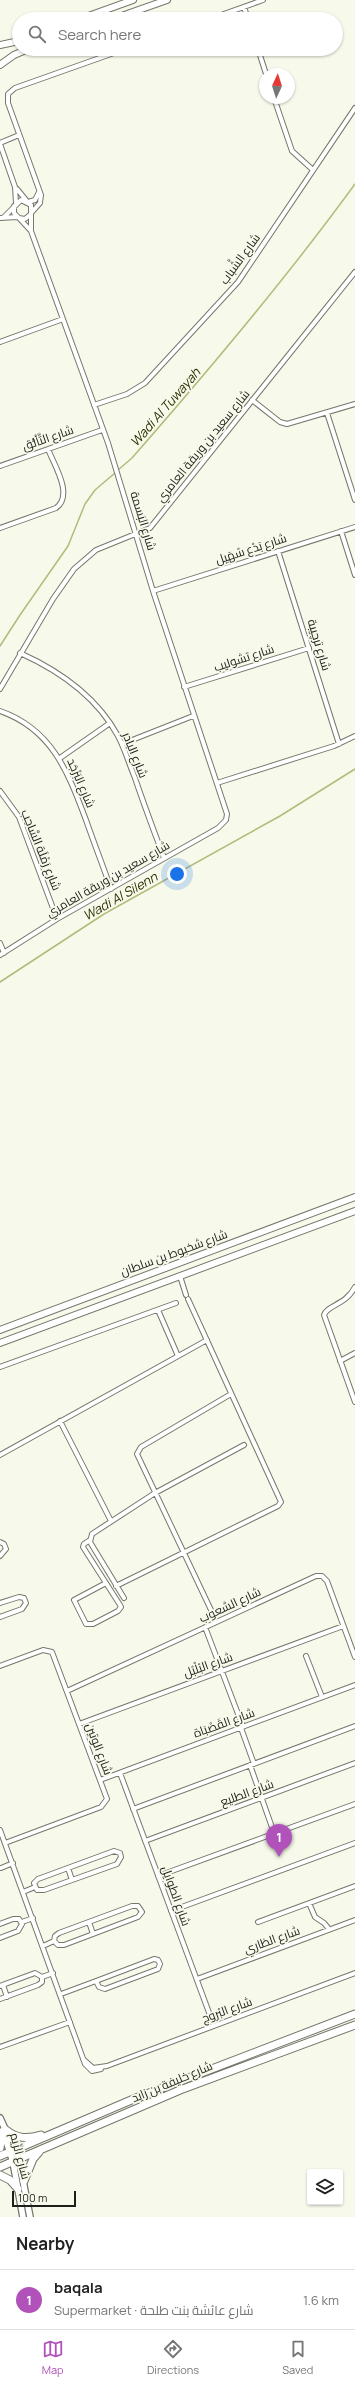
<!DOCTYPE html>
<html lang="en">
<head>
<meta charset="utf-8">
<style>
  :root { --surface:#fff; --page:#f2f2f2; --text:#222; --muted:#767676; --line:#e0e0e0; --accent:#b152bb }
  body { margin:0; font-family:Manrope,Cairo,sans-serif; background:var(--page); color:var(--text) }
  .controls { position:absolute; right:12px; bottom:12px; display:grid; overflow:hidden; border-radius:4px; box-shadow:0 1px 3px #0004 }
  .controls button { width:36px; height:36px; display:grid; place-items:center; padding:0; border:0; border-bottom:1px solid var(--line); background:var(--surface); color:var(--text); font:20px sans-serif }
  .compass { position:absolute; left:259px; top:68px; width:36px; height:36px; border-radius:50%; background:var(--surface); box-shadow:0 1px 3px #0004; rotate:4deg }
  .scale { position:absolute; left:12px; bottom:10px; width:64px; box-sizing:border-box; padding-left:4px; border:2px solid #1e1e1a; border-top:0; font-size:11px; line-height:14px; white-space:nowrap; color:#1e1e1a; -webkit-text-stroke:3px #f7f9eb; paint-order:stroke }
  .you { position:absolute; left:177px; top:874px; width:14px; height:14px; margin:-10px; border:3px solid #fff; border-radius:50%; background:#1a73e8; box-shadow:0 0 0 6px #1a73e833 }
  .badge { display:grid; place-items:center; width:26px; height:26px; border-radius:50%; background:var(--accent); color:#fff; font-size:13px; font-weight:700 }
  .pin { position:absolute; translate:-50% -33px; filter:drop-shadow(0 1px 2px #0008) }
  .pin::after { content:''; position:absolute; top:21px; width:14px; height:12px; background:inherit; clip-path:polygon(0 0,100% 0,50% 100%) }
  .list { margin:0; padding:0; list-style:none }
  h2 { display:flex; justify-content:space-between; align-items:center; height:52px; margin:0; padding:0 16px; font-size:17px }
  h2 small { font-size:13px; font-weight:400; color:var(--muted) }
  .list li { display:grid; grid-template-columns:26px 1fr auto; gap:12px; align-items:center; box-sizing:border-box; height:60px; padding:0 16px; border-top:1px solid var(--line) }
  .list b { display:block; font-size:15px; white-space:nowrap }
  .list p { margin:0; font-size:13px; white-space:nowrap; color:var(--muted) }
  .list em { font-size:13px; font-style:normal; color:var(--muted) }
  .icon { flex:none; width:22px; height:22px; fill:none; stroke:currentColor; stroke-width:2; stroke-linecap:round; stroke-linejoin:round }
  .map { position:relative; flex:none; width:355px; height:2217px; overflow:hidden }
  .search { position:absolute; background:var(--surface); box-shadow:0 1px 3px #0004; left:12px; right:12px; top:12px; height:44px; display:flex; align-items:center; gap:10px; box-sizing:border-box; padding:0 14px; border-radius:22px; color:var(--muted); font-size:15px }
  .sheet { height:112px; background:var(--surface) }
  nav { display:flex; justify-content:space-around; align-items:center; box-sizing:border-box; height:56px; border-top:1px solid var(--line); background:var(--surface); font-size:11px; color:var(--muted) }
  nav a { display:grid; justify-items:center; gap:2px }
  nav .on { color:var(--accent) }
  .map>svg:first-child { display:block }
</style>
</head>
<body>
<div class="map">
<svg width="355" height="2217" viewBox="0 0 355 2217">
  <rect width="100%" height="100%" fill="#f7f9eb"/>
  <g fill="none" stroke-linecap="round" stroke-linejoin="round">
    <!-- stream -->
    <path stroke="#b3ba7a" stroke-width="1.5" d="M 118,470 L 132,458 C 210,369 286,279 355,184
      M 0,646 L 20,615 L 68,546 L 85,504 L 95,490 L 115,473
      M 0,982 L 104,914 L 280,816 L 355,769"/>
    <defs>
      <path id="street" d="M 244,7 L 248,19
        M 210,19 L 263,0
        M 258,49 L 266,74
        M 274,98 L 292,151 L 313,170
        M 0,143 L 19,135
        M 0,144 L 15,187 L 16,203
        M 17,189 L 26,200
        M 28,202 L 35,200 L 39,192
        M 32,212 L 40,203 L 41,195 L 8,103 L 8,94 L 15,88 L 125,49
        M 4,217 L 21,200 L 31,205 L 31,214 L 25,219 L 19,218 L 14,213 L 14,206
        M 0,218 L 17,217
        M 31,230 L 31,215
        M 0,342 L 63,319
        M 252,400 L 280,422 L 287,424 L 355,404
        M 94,405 L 127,394 L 145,383 L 238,282 L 355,108
        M 327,413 L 355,500
        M 0,466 L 102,430
        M 0,528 L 56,508 C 74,495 54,465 48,449
        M 341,531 L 355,575
        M 278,551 L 339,744
        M 153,591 L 355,527
        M 20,653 C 60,671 97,697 118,736 C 125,749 129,764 135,778 C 144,805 154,831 164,858
        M 184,687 L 309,648
        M 0,689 L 53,599 L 74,569 L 96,550 L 150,528 L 355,272
        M 0,711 C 52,729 68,772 86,820 C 94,843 103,866 111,889
        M 122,744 L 193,716
        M 60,758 L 110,723
        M 217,783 L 334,746 L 355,736
        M 0,791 L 19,817 L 57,919
        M 0,943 L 4,953
        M 0,955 L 57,919 L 218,828 L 226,820 L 227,814 L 153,591 L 108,443 L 31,231 L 19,218
        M 180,1276 L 186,1295
        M 355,1287 C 346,1305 327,1305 324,1315 L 355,1402
        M 158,1310 L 178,1356
        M 340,1361 L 355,1353
        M 0,1367 L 176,1303
        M 60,1421 L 111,1521
        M 0,1455 L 207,1340
        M 90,1540 L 84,1544 L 83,1547 L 120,1605 L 121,1607 L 118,1611 L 93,1624 L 86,1624 L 74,1600 L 106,1583
        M 0,1542 L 4,1544 L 6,1549 L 0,1556
        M 116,1586 L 278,1506 L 281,1502 L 188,1299
        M 124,1598 L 90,1542 L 92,1534 L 155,1493 L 244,1445
        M 0,1603 L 19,1597 L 24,1598 L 26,1603 L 22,1609 L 0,1617
        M 211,1610 L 137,1454 L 141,1447 L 231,1394
        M 205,1627 L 243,1727
        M 306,1656 L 322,1697
        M 0,1666 L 43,1650 L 52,1652 L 107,1799 L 101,1807 L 5,1843
        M 67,1691 L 316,1576 L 322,1576 L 327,1581 L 355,1657
        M 79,1724 L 343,1626
        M 241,1728 L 254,1764
        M 250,1765 L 274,1833
        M 120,1773 L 214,2026
        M 100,1780 L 355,1685
        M 133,1809 L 355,1726
        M 0,1830 L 85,2064 L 92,2071 L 101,2069
        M 145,1841 L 355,1763
        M 114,1851 L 120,1853 L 121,1857 L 117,1864 L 44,1890 L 37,1890 L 34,1883 L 38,1879 Z
        M 1,1868 L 13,1863
        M 68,1868 L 72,1880
        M 158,1876 L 355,1804
        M 23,1892 L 35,1887
        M 309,1903 L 315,1917 L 324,1923 L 329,1929
        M 132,1906 L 138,1906 L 142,1912 L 138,1917 L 64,1945 L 58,1945 L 54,1941 L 55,1936 L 59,1933 Z
        M 171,1911 L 355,1843
        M 22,1922 L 33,1918
        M 89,1922 L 93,1934
        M 258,1922 L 355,1886
        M 0,1924 L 13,1919 L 19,1919 L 22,1924 L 18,1931 L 0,1938
        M 43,1946 L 54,1941
        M 154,1959 L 158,1960 L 160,1964 L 158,1969 L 105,1989 L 99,1987 L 96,1981 Z
        M 42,1977 L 53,1973
        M 197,1979 L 355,1920
        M 3,1985 L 7,1997
        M 0,1986 L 35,1973 L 42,1977
        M 61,1994 L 96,1981
        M 0,1999 L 38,1985 L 42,1982 L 42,1977
        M 0,2047 L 70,2022
        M 83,2059 L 93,2068 L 107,2066 L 355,1973"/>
      <path id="secondary" d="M 0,2118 L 19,2160 L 30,2217
        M 3,2132 L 13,2162 L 23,2217"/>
      <path id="primary" d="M 80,19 L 133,0
        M 113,19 L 167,0
        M 0,45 L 19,41
        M 0,65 L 14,55 L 28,49
        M 0,1330 L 355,1197
        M 0,1343 L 355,1211"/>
      <path id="highway" d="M 6,2130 C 17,2139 28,2139 41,2135
        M 0,2148 L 3,2131
        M 0,2156 L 136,2098 L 355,2014
        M 0,2167 L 180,2090 L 355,2025
        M 0,2175 L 10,2180 L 18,2189
        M 24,2181 L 33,2159 L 39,2152"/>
    </defs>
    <!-- street casing -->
    <use href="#street" stroke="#76776c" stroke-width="6"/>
    <!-- secondary casing -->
    <use href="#secondary" stroke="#76776c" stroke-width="8"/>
    <!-- primary casing -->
    <use href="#primary" stroke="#76776c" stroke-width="8"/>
    <!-- highway casing -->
    <use href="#highway" stroke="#76776c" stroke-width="9"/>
    <!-- street -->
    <use href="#street" stroke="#fff" stroke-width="4"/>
    <!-- secondary -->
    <use href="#secondary" stroke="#fff" stroke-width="5.5"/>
    <!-- primary -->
    <use href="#primary" stroke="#fff" stroke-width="6"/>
    <!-- highway -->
    <use href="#highway" stroke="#fff" stroke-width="7"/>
  </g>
  <g text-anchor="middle" stroke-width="3.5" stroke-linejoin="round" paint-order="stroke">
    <!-- street labels -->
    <g font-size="12" fill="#1e1e1a" stroke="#f7f9eb">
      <text transform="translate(240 259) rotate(-54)" y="4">شارع الشَّباب</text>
      <text transform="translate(48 438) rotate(-19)" y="4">شارع التَّألُّق</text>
      <text transform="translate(203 446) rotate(-51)" y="4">شارع سعيد بن وريقة العامري</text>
      <text transform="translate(143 521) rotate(73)" y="4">شارع البَسمة</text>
      <text transform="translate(251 549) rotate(-18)" y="4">شارع بَدْع سْهَيل</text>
      <text transform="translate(319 645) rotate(73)" y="4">شارع ترچيبة</text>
      <text transform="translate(244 658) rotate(-18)" y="4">شارع تشوليب</text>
      <text transform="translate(135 755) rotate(68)" y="4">شارع البادر</text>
      <text transform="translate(81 783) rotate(67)" y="4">شارع البَرْجَد</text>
      <text transform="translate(41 850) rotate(68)" y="4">شارع رَمْلَة السَّاحِب</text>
      <text transform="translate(108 879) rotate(-30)" y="4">شارع سعيد بن وريقة العامري</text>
      <text transform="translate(174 1253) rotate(-20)" y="4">شارع شخبوط بن سلطان</text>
      <text transform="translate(230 1605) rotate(-25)" y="4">شارع الشعوب</text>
      <text transform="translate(208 1665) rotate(-20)" y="4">شارع البُلْبُل</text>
      <text transform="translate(224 1723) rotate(-20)" y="4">شارع القَصْبَاة</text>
      <text transform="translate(99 1749) rotate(69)" y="4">شارع الوتين</text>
      <text transform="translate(247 1793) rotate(-20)" y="4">شارع الطليع</text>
      <text transform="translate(176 1896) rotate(70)" y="4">شارع الطوايل</text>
      <text transform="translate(272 1940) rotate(-20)" y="4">شارع الظاري</text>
      <text transform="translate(227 2010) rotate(-20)" y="4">شارع البُروج</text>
      <text transform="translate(172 2082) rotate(-23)" y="4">شارع خليفة بن زايد</text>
      <text transform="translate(20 2156) rotate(75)" y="4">شارع الرِّيم</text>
    </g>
    <!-- water labels -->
    <g font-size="13" font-style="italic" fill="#2e3200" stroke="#f7f9eb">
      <text transform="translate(165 407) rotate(-49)" y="5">Wadi Al Tuwayah</text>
      <text transform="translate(120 896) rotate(-30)" y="5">Wadi Al Silenn</text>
    </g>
  </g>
</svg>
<div class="controls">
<button><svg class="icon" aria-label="layers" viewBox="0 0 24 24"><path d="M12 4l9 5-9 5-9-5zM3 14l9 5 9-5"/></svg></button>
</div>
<svg class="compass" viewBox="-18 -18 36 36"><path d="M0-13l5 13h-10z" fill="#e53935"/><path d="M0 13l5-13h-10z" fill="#767676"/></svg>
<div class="scale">100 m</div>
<div class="you"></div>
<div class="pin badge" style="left:279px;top:1857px">1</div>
<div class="search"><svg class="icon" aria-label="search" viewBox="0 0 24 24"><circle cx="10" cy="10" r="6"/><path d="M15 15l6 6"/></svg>Search here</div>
</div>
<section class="sheet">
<h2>Nearby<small></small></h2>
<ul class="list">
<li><span class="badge">1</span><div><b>baqala</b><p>Supermarket · شارع عائشة بنت طلحة</p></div><em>1.6 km</em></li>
</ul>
</section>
<nav>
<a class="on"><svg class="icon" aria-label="map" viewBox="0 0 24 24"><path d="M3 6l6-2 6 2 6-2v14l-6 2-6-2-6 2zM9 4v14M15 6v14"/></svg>Map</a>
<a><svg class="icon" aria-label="directions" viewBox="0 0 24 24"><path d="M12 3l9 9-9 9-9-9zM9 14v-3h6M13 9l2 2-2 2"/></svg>Directions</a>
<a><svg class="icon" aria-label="saved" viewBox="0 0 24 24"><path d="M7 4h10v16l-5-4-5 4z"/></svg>Saved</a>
</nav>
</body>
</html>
